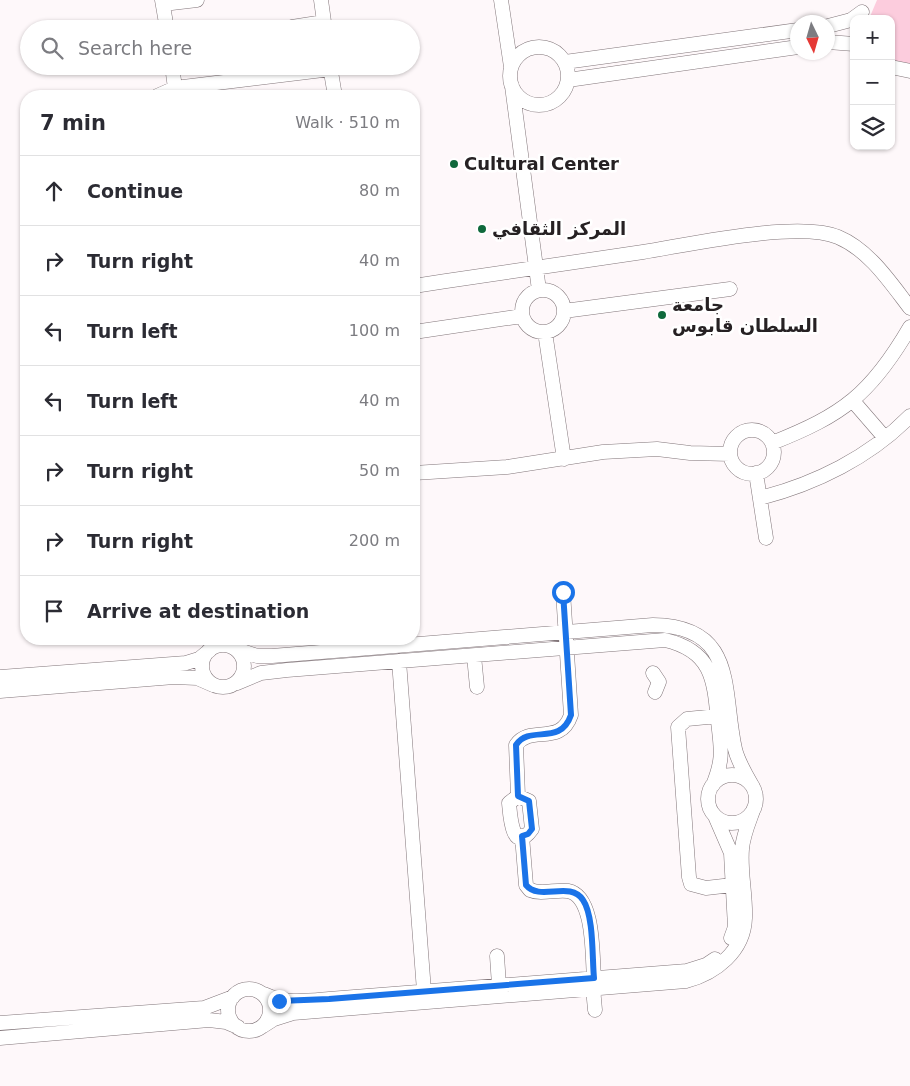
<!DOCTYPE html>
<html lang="en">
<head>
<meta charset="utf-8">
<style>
  :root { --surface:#fff; --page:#f2f2f3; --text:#2b2b33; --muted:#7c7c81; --line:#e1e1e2 }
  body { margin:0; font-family:"DejaVu Sans","Noto Naskh Arabic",sans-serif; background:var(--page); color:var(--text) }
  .controls { position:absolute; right:15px; top:15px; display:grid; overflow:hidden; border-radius:10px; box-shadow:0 1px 4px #0004 }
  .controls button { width:45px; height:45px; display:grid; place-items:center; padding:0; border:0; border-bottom:1px solid var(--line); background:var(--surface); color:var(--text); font:25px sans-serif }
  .compass { position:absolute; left:790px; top:15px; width:45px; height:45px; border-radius:50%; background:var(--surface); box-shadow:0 1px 4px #0004; rotate:175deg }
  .stop { position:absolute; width:15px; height:15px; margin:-11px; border:4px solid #1a73e8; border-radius:50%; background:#fff }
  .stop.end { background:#1a73e8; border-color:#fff; box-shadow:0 1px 5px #0008 }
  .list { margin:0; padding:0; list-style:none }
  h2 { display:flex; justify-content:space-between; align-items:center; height:65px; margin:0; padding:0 20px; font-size:21px }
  h2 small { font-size:16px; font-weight:400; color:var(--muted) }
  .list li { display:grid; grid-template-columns:32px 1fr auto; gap:15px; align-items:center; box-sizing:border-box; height:70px; padding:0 20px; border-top:1px solid var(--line) }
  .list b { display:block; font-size:19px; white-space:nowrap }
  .list em { font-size:16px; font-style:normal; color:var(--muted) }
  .icon { flex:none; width:28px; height:28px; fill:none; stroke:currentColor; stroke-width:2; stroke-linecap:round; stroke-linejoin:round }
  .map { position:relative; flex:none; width:910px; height:1086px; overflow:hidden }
  .search { position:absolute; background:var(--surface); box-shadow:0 1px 4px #0004; left:20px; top:20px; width:400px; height:55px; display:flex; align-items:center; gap:12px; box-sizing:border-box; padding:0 18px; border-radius:28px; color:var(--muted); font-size:19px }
  .panel { position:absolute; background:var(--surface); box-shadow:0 1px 4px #0004; left:20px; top:90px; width:400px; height:555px; border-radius:20px }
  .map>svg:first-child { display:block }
</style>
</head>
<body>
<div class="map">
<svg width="910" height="1086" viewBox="0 0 910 1086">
  <rect width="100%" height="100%" fill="#fef8fa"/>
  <!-- green -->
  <path fill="#fcccdd" d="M 877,0 L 910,0 L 910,66 L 891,61 L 891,19 L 869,19 Z"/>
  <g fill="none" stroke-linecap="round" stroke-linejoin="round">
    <defs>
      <path id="minor" d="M 162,0 L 167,29
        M 321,0 L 325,29
        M 501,0 L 511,67
        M 163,4 L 197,0
        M 828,26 L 851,20 L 862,12
        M 292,27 L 324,22
        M 828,42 L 854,44
        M510 76a29 29 0 1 1 58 0a29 29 0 1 1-58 0Z
        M 565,62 L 798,30
        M 172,66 L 175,88
        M 330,66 L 335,96
        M 891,67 L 910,71
        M 568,80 L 798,47
        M 512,86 L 539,290
        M 157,96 L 175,88 L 331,69
        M 414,286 C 490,274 566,263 643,252 C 688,245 798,220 838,237 C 869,250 890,282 910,308
        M522 311a21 21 0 1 1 42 0a21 21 0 1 1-42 0Z
        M 564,311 L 730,289
        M 414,332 L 522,316
        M 545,332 L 564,459
        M 853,401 L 885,438
        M730 452a22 22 0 1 1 44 0a22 22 0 1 1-44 0Z
        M 772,443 C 843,415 871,394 910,327
        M 414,473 L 507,467 L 603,452 L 657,449 L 690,453 L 730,454
        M 756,473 L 766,538
        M 760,498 C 815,484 870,457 910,416
        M202 666a21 21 0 1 1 42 0a21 21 0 1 1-42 0Z
        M 236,649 L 257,656 L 272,656 L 653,625 C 738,626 722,691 735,749 C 738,762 746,775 753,787
        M 474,656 L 477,687
        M 399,661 L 424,991
        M 653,673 L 659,682 L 655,692
        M 0,677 L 186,663 L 199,659 L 210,650
        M 237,683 L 261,673 L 287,670 L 665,640 C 712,651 714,679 718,721 C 721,749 724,758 713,785
        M 0,691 L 174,677 L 197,678 L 213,685
        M 718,716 L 687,719 L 678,727 L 689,877 L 691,884 L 706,888 L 741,884
        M708 799a24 24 0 1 1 48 0a24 24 0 1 1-48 0Z
        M 518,796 L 516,745 C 531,724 560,747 571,715 L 563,592
        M 518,796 L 529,801 L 532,829 C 512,857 510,813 509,803 Z
        M 715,816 L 731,853 L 735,927 L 731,938
        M 522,836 L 526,885 L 530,890 C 542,895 556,889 568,891 C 595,896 592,956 594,978
        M 497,956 L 499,985
        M 593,988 L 595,1010
        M228 1010a21 21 0 1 1 42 0a21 21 0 1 1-42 0Z
        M 264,994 C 285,1004 306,1001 329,999 L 687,971 L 706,965 L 715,959
        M 0,1023 L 204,1008 L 233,997
        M 263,1026 L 274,1019 L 293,1013 L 686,981 C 716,973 744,951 745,918 C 746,895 740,872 742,849 C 743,835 749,822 754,808
        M 0,1038 L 209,1020 L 226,1022 L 238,1027"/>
    </defs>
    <!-- minor casing -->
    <use href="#minor" stroke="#82767a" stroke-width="15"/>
    <!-- minor -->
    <use href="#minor" stroke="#fff" stroke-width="14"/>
  </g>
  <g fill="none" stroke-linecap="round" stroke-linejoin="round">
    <!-- route -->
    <path stroke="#1a73e8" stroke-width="6" d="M 279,1001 L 329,999 L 594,978 C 592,958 594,916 583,900 C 570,880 540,902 526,885 L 522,836 L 528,834 L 532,829 L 529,801 L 518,796 L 516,745 C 530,724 560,747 571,715 L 563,592"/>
  </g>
  <!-- markers -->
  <g fill="#0f693c" stroke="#fff" stroke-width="2">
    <circle cx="454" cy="164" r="5"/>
    <circle cx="482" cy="229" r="5"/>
    <circle cx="662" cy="315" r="5"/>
  </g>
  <g text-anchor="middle" stroke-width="5" stroke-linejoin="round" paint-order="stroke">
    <!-- poi labels -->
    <g font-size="18" font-weight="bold" fill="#262123" stroke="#fff" text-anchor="start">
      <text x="464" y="170">Cultural Center</text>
      <text x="492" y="235">المركز الثقافي</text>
      <text x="672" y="311">جامعة<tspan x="672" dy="21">السلطان قابوس</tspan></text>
    </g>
  </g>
</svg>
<div class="controls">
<button>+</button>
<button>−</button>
<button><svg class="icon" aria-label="layers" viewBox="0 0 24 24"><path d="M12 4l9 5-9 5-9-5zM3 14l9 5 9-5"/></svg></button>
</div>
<svg class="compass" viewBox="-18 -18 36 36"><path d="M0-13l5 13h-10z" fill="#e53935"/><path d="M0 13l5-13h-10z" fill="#7c7c81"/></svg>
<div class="stop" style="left:563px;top:592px"></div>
<div class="stop end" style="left:279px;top:1001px"></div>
<div class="search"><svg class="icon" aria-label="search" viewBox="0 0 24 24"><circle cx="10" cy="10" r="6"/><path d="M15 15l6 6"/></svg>Search here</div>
<section class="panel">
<h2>7 min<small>Walk · 510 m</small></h2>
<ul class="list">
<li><svg class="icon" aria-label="ahead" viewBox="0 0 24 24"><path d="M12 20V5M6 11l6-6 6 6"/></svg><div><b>Continue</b></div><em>80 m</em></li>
<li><svg class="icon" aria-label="right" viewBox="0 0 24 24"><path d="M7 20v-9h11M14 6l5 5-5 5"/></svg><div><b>Turn right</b></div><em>40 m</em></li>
<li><svg class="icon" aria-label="left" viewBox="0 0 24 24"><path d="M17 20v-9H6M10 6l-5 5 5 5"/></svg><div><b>Turn left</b></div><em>100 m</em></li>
<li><svg class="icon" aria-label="left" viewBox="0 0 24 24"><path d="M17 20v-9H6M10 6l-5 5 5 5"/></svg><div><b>Turn left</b></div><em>40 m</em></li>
<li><svg class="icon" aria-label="right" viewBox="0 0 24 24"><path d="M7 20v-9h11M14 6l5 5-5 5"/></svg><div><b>Turn right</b></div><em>50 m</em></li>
<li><svg class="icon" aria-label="right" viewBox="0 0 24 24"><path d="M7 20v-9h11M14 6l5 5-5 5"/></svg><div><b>Turn right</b></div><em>200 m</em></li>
<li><svg class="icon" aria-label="arrive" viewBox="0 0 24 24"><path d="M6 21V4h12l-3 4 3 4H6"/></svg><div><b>Arrive at destination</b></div></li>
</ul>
</section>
</div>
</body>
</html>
